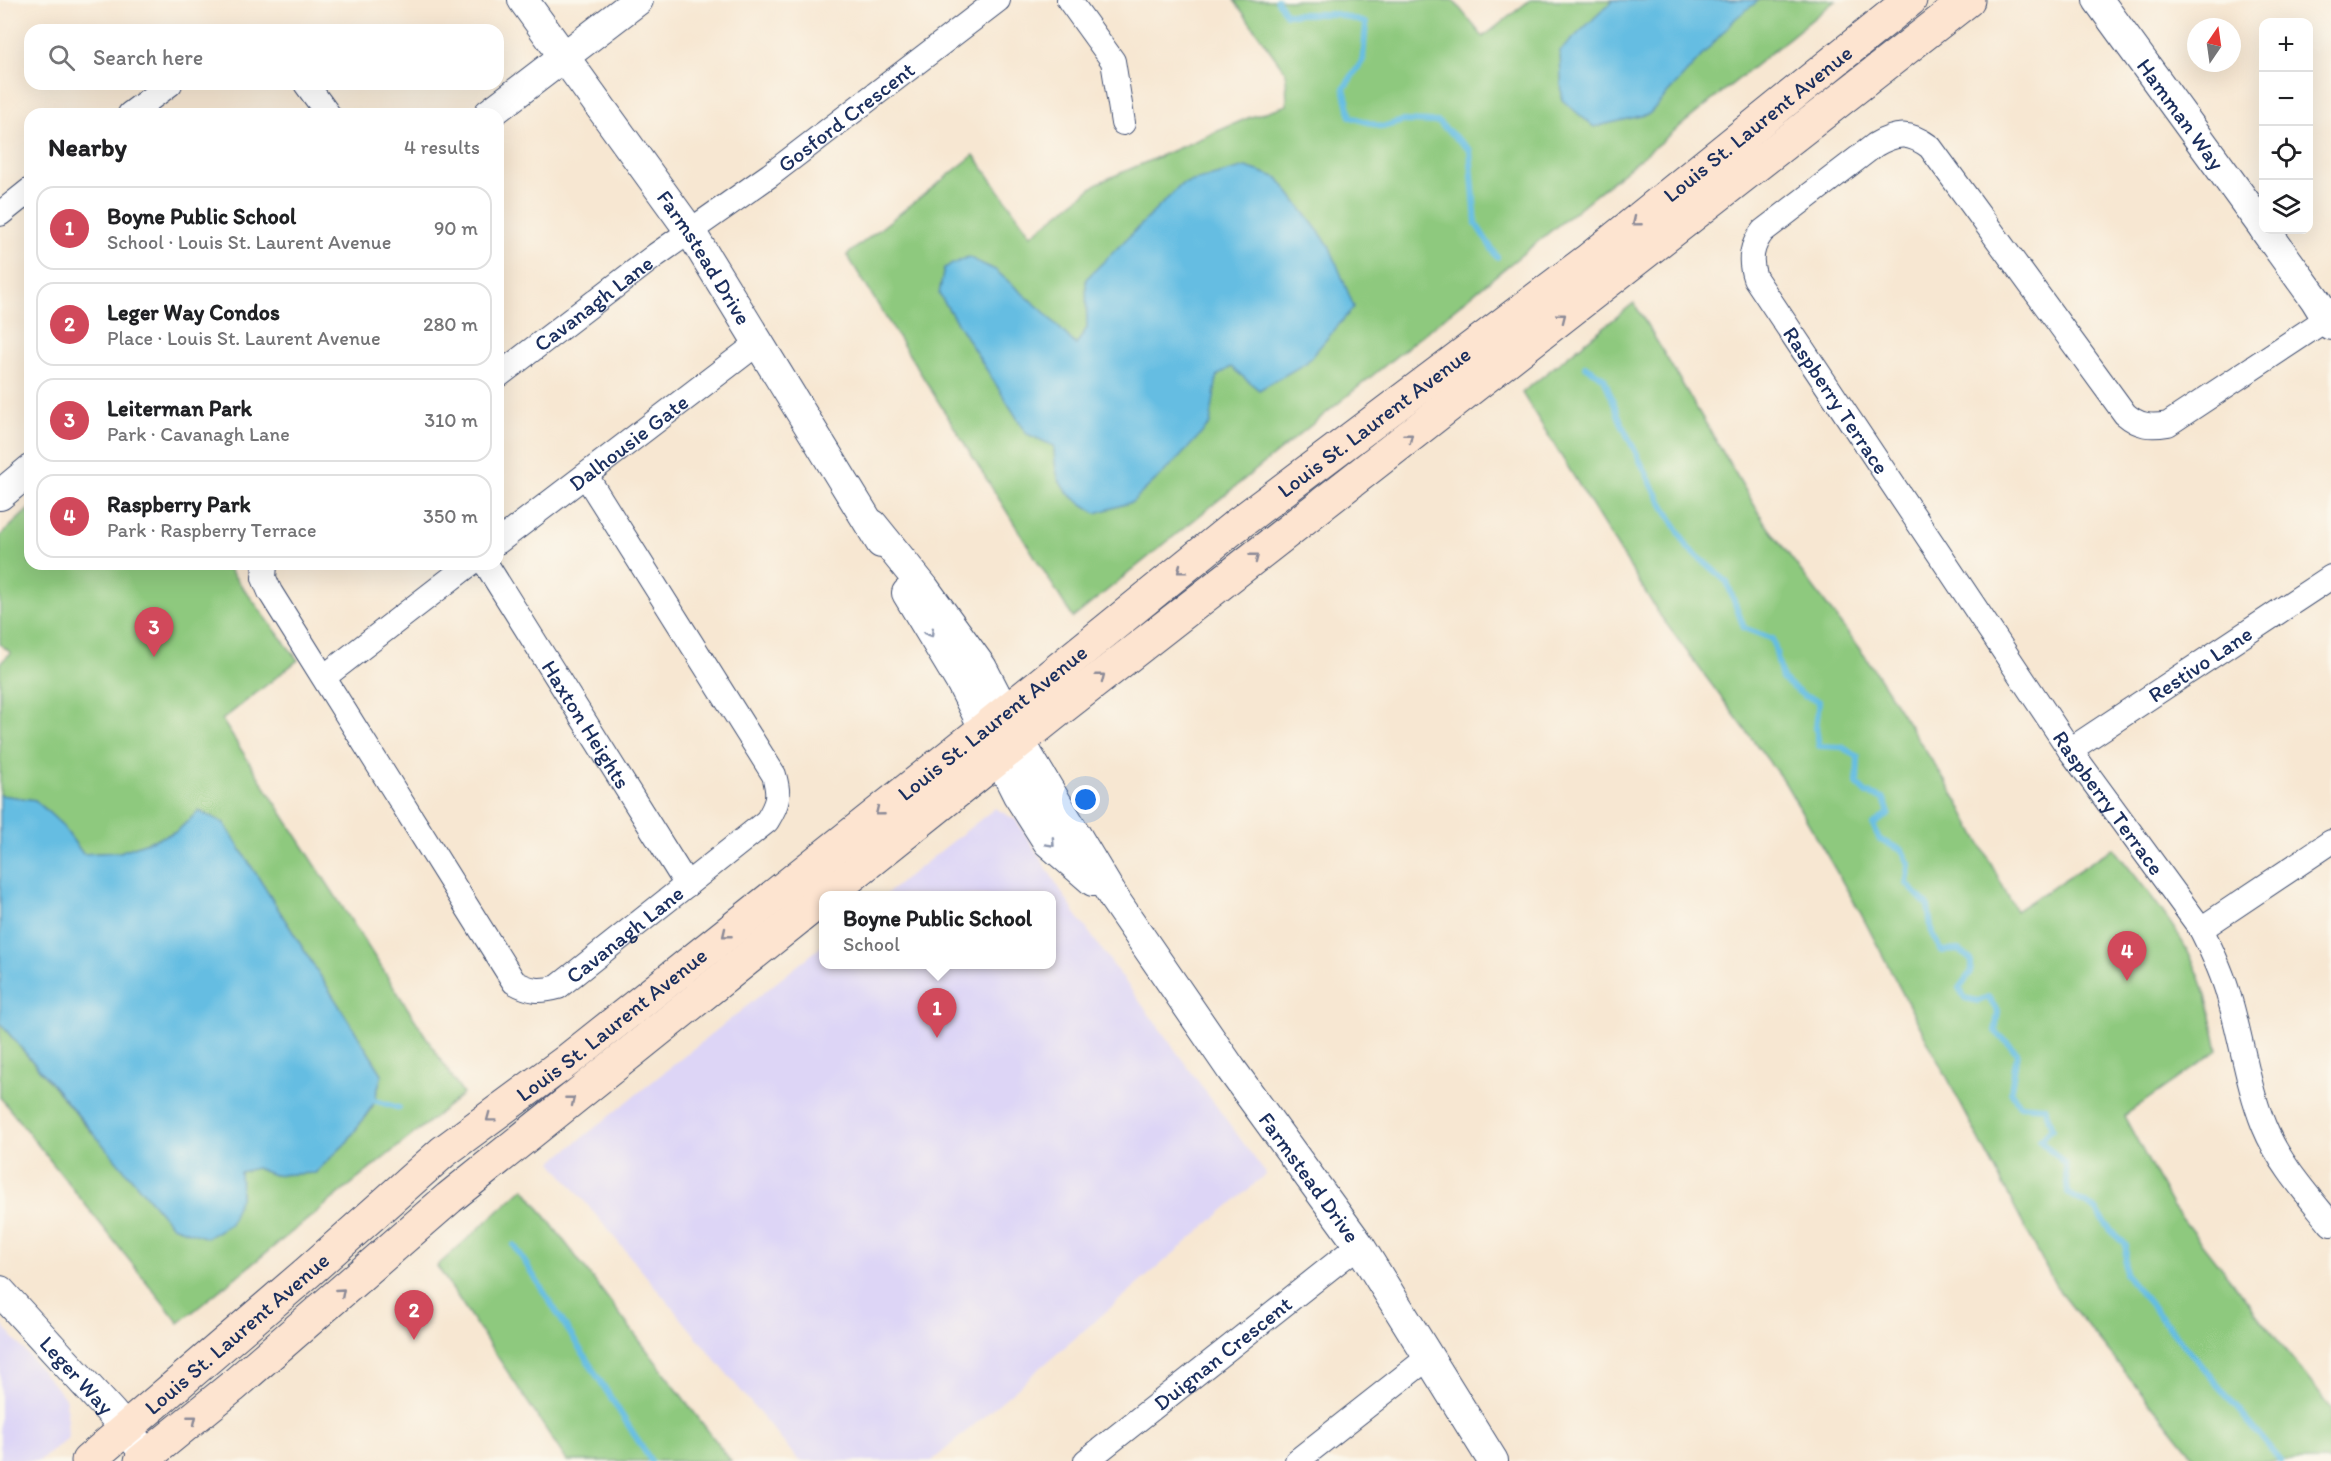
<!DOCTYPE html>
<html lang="en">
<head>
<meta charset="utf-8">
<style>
  :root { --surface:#fff; --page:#f6f6f6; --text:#202124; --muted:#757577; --line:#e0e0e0; --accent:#d1495b }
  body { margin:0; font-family:Itim,sans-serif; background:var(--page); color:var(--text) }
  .controls { position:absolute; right:18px; top:18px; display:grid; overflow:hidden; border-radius:12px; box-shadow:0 6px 24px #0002 }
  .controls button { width:54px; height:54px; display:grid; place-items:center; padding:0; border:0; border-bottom:2px solid var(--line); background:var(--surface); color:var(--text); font:30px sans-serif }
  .compass { position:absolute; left:2187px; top:18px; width:54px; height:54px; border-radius:50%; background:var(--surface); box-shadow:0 6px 24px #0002; rotate:13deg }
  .you { position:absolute; left:1086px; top:800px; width:21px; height:21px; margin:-15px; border:4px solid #fff; border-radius:50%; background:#1a73e8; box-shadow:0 0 0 9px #1a73e833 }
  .badge { display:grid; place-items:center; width:39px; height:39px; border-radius:50%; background:var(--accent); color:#fff; font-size:20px; font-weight:700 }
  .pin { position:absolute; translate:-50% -50px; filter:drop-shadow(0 2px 3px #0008) }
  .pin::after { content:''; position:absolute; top:32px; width:21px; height:18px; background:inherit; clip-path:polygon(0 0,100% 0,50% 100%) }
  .popup { position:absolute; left:819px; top:891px; width:237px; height:78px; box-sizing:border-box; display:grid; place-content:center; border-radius:12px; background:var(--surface); filter:drop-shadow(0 2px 4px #0005); font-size:20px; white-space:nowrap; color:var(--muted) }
  .popup b { font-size:22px; color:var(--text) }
  .popup::after { content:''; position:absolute; left:50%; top:100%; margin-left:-12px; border:12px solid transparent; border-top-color:var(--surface) }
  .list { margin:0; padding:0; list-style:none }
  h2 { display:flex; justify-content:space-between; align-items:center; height:78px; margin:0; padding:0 24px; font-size:26px }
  h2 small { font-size:20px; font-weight:400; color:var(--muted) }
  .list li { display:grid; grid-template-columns:39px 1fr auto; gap:18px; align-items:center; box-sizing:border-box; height:84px; margin:0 12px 12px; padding:0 12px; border:2px solid var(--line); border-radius:18px }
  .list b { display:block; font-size:22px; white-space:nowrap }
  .list p { margin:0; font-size:20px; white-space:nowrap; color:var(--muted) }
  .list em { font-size:20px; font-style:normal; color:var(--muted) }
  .icon { flex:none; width:33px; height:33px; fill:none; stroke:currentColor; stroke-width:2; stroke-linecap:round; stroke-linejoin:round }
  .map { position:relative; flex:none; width:2331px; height:1461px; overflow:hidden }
  .search { position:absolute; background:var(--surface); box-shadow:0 6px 24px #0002; left:24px; top:24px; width:480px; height:66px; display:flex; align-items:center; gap:15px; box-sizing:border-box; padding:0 21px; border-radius:18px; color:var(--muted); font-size:22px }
  .panel { position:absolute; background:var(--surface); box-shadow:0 6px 24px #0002; left:24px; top:108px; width:480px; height:462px; border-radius:18px }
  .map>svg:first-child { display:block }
</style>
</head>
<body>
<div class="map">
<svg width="2331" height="1461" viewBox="0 0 2331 1461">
  <rect width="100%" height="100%" fill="#fbf7ec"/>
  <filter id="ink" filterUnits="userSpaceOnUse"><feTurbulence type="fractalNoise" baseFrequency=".0167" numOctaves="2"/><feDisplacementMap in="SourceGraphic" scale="12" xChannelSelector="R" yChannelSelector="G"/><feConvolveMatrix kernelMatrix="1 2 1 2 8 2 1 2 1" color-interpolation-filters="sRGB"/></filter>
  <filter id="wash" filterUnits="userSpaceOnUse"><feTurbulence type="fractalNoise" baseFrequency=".008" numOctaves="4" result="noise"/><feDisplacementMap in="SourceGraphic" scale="24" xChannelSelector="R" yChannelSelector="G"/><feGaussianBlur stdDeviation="1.35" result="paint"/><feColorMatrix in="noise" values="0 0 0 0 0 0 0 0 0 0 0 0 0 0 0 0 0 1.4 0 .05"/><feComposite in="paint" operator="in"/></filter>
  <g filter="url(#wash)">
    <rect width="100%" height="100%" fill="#f7e7d2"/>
    <!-- built -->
    <path fill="#ddd5f6" d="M 995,808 L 1016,820 L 1075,913 L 1266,1174 L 932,1461 L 799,1461 L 552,1162 L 823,945 L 823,964 L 1051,964 L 1051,896 L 885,895 Z
      M 0,1322 L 66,1399 L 68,1438 L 39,1461 L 0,1461 Z"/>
    <!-- green -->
    <path fill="#8ec97e" stroke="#547c6e" stroke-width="1.5" d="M 1234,0 L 1453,0 L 1483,37 L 1530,0 L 1836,0 L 1073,618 L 847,255 L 974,155 L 1031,235 L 1098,183 L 1248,118 L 1287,105 L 1286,73 Z
      M 1634,303 L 1765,523 L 1867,659 L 1957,800 L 2016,911 L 2113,848 C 2148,892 2191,941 2206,996 C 2211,1014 2214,1032 2218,1050 L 2124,1116 L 2173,1207 L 2331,1408 L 2331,1461 L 2197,1461 L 2057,1288 L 1860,912 L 1785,783 L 1659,614 L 1522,393 Z
      M 30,508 L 30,564 L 225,564 L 298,660 L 222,720 L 463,1094 L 179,1323 L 0,1097 L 0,1023 L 92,1133 L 241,1195 L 240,1172 L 256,1168 L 274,1175 L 315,1173 L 347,1142 L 373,1106 L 382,1074 L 224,823 L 199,811 L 176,832 L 120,852 L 83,854 L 61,824 L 35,800 L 0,795 L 0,663 L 11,653 L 0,644 L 0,536 Z
      M 524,1188 L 731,1461 L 567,1461 L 437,1266 Z"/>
    <!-- water -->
    <path fill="#65bde2" stroke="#4076a0" stroke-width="1.5" d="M 1613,0 L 1759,0 L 1736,18 L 1649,114 L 1594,127 L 1562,100 L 1560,51 Z
      M 1246,167 L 1278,178 L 1329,245 L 1354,307 L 1306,363 L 1259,390 L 1231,367 L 1217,376 L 1210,424 L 1179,458 L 1132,502 L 1096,513 C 1063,492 1055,487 1054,446 L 1027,434 L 939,294 L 944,268 L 968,257 L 995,270 L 1042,310 L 1076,345 L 1087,328 L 1086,279 L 1182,184 Z
      M 0,795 L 35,800 L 61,824 L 83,854 L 120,852 L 176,832 L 199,811 L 224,823 L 382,1074 L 373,1105 L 347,1142 L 315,1173 L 274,1175 L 256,1168 L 240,1172 L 241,1195 L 230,1224 L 207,1238 L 172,1226 L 0,1023 Z"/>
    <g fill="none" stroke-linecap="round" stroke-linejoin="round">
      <!-- stream -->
      <path stroke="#65bde2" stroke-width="6" d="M 1277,0 L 1286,14 L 1337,14 L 1366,23 L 1363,60 L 1344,88 L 1351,117 L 1382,127 L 1403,121 L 1438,122 L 1470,150 L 1476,224 L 1497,257
        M 1585,366 L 1604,378 L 1623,427 L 1653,487 L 1688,548 L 1727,582 L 1744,628 L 1773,639 L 1782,679 L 1804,696 L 1819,701 L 1816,728 L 1819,746 L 1842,747 L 1858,757 L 1857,784 L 1866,793 L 1884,799 L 1889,813 L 1873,825 L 1880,840 L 1902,850 L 1909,864 L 1907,884 L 1928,906 L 1932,934 L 1942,951 L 1959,950 L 1971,960 L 1971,972 L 1959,988 L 1965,998 L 1978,1001 L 1988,997 L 1998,1012 L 1995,1031 L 2017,1052 L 2011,1091 L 2019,1105 L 2045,1107 L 2052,1129 L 2040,1140 L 2065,1164 L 2068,1193 L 2096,1210 L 2112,1232 L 2126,1245 L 2125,1274 L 2281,1461
        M 367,1098 L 399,1108
        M 514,1245 L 651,1461"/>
    </g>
  </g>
  <g filter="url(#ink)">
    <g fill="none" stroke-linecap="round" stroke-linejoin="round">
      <defs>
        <g id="minor">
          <path d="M 1069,0 L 1113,61 L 1123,123"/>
          <path d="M 306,84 L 328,114"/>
          <path d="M 130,114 L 170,84"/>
          <path d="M 0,214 L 30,190"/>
          <path id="s1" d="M 2331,316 L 2168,424 C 2150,427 2139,426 2125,414 L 1930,147 C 1910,132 1897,132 1875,145 L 1763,231 C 1751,246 1749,260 1755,278 L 2070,750 L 2201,929 C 2212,951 2223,974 2229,997 C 2242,1040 2247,1084 2264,1126 C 2279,1163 2306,1193 2331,1224"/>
          <path id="s2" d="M 498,376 L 656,255 L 770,175 L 998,0"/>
          <path id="s3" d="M 498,542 L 758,343"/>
          <path id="s4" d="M 265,564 L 264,578 L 270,592 L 514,982 C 530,991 540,992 558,987 L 767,821 C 778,803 780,796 774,775 L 586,476"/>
          <path id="s5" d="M 486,564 L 687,885"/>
          <path d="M 324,677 L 470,564"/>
          <path id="s6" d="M 2070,750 L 2331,577"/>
          <path d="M 2201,929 L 2331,842"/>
          <path id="s7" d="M 1086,1461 L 1359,1245"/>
          <path d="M 1297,1461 L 1429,1357"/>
        </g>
        <g id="tertiary">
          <path id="s8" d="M 523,0 L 690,231 L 881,543"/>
          <path id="s9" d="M 2098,0 L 2264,228"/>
          <path d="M 489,114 L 638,0"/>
          <path d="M 2265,230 L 2315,299 L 2331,325"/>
          <path d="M 0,495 L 30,470"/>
          <path id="s10" d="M 873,525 L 924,588 L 982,668 L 1020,742 L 1115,900 L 1231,1069 L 1359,1245 L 1493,1461"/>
          <path d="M 907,593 L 962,684 L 1018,795 L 1048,842 L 1093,881"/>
          <path id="s11" d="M 0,1291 L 111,1412 L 152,1461"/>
        </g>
        <g id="secondary">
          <path d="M 826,896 L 1055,713 L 1968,0"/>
          <path id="s12" d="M 88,1461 L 308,1272 L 443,1152 L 568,1060 L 1038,686 L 1234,527 L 1587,261 L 1910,0"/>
          <path d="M 141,1461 L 232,1387 L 449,1198 L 823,898"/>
        </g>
      </defs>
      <!-- minor casing -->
      <use href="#minor" stroke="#3c4b6f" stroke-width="26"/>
      <!-- tertiary casing -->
      <use href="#tertiary" stroke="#3c4b6f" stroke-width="32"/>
      <!-- secondary casing -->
      <use href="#secondary" stroke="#3c4b6f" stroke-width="35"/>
      <!-- minor -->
      <use href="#minor" stroke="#fff" stroke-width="24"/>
      <!-- tertiary -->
      <use href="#tertiary" stroke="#fff" stroke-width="30"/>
      <!-- secondary -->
      <use href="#secondary" stroke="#fde4d0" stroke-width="33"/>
    </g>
    <!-- one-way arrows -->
    <defs><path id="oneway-chevron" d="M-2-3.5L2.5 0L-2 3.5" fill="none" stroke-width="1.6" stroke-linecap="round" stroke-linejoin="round" transform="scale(1.5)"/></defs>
    <g stroke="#8c8a97">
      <use href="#oneway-chevron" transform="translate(1636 222) rotate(141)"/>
      <use href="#oneway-chevron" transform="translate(1562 317) rotate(-38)"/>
      <use href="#oneway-chevron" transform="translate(1409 437) rotate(-38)"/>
      <use href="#oneway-chevron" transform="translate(1255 557) rotate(-38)"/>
      <use href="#oneway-chevron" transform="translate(1181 570) rotate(141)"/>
      <use href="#oneway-chevron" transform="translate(1101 677) rotate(-38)"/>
      <use href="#oneway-chevron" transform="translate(879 812) rotate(141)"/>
      <use href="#oneway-chevron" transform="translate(726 934) rotate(141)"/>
      <use href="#oneway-chevron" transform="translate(571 1100) rotate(-39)"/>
      <use href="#oneway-chevron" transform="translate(490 1118) rotate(143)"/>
      <use href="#oneway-chevron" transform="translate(341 1292) rotate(-41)"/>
      <use href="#oneway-chevron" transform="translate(193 1419) rotate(-39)"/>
    </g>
    <g stroke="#8d97ae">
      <use href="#oneway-chevron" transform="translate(930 633) rotate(58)"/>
      <use href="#oneway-chevron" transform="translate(1051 843) rotate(47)"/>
    </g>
  </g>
  <g text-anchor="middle" stroke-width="5" stroke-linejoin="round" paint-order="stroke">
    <!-- street labels -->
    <g font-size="22" fill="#1b2f5e" stroke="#fbf7ec">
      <text dy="8" stroke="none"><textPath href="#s9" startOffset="141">Hamman Way</textPath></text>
      <text dy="8" stroke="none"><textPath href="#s2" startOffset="434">Gosford Crescent</textPath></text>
      <text dy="8" stroke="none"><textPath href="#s12" startOffset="2140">Louis St. Laurent Avenue</textPath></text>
      <text dy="8" stroke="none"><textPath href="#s8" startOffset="315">Farmstead Drive</textPath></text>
      <text dy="8" stroke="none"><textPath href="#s2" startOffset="120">Cavanagh Lane</textPath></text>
      <text dy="8" stroke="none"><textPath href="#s1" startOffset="970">Raspberry Terrace</textPath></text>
      <text dy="8" stroke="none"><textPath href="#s12" startOffset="1654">Louis St. Laurent Avenue</textPath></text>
      <text dy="8" stroke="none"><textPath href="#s3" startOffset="164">Dalhousie Gate</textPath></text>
      <text dy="8" stroke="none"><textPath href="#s6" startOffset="156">Restivo Lane</textPath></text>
      <text dy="8" stroke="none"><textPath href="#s12" startOffset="1168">Louis St. Laurent Avenue</textPath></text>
      <text dy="8" stroke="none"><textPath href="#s5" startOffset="189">Haxton Heights</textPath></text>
      <text dy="8" stroke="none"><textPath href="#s1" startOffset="1456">Raspberry Terrace</textPath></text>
      <text dy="8" stroke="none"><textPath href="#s4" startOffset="620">Cavanagh Lane</textPath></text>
      <text dy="8" stroke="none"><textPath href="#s12" startOffset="682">Louis St. Laurent Avenue</textPath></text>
      <text dy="8" stroke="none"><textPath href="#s10" startOffset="786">Farmstead Drive</textPath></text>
      <text dy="8" stroke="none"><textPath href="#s12" startOffset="196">Louis St. Laurent Avenue</textPath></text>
      <text dy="8" stroke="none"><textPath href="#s7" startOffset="174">Duignan Crescent</textPath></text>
      <text dy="8" stroke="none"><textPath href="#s11" startOffset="114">Leger Way</textPath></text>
    </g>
  </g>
</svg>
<div class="controls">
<button>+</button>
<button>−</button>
<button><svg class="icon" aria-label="locate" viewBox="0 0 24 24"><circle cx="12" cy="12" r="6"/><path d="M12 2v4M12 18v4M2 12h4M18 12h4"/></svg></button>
<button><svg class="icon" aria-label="layers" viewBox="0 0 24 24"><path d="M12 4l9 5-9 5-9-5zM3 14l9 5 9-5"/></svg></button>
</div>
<svg class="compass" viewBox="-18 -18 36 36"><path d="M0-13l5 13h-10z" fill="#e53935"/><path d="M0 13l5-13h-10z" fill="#757577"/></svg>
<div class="you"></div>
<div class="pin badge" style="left:937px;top:1038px">1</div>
<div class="popup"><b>Boyne Public School</b>School</div>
<div class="pin badge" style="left:414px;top:1340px">2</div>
<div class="pin badge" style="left:154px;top:657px">3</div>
<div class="pin badge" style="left:2127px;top:981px">4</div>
<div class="search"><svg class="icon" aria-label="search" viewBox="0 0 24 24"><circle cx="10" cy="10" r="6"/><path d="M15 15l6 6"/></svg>Search here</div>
<section class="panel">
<h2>Nearby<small>4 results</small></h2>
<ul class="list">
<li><span class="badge">1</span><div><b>Boyne Public School</b><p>School · Louis St. Laurent Avenue</p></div><em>90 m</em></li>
<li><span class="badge">2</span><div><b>Leger Way Condos</b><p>Place · Louis St. Laurent Avenue</p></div><em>280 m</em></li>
<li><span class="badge">3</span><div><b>Leiterman Park</b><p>Park · Cavanagh Lane</p></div><em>310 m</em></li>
<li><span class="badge">4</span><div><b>Raspberry Park</b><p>Park · Raspberry Terrace</p></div><em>350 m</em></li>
</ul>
</section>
</div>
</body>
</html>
